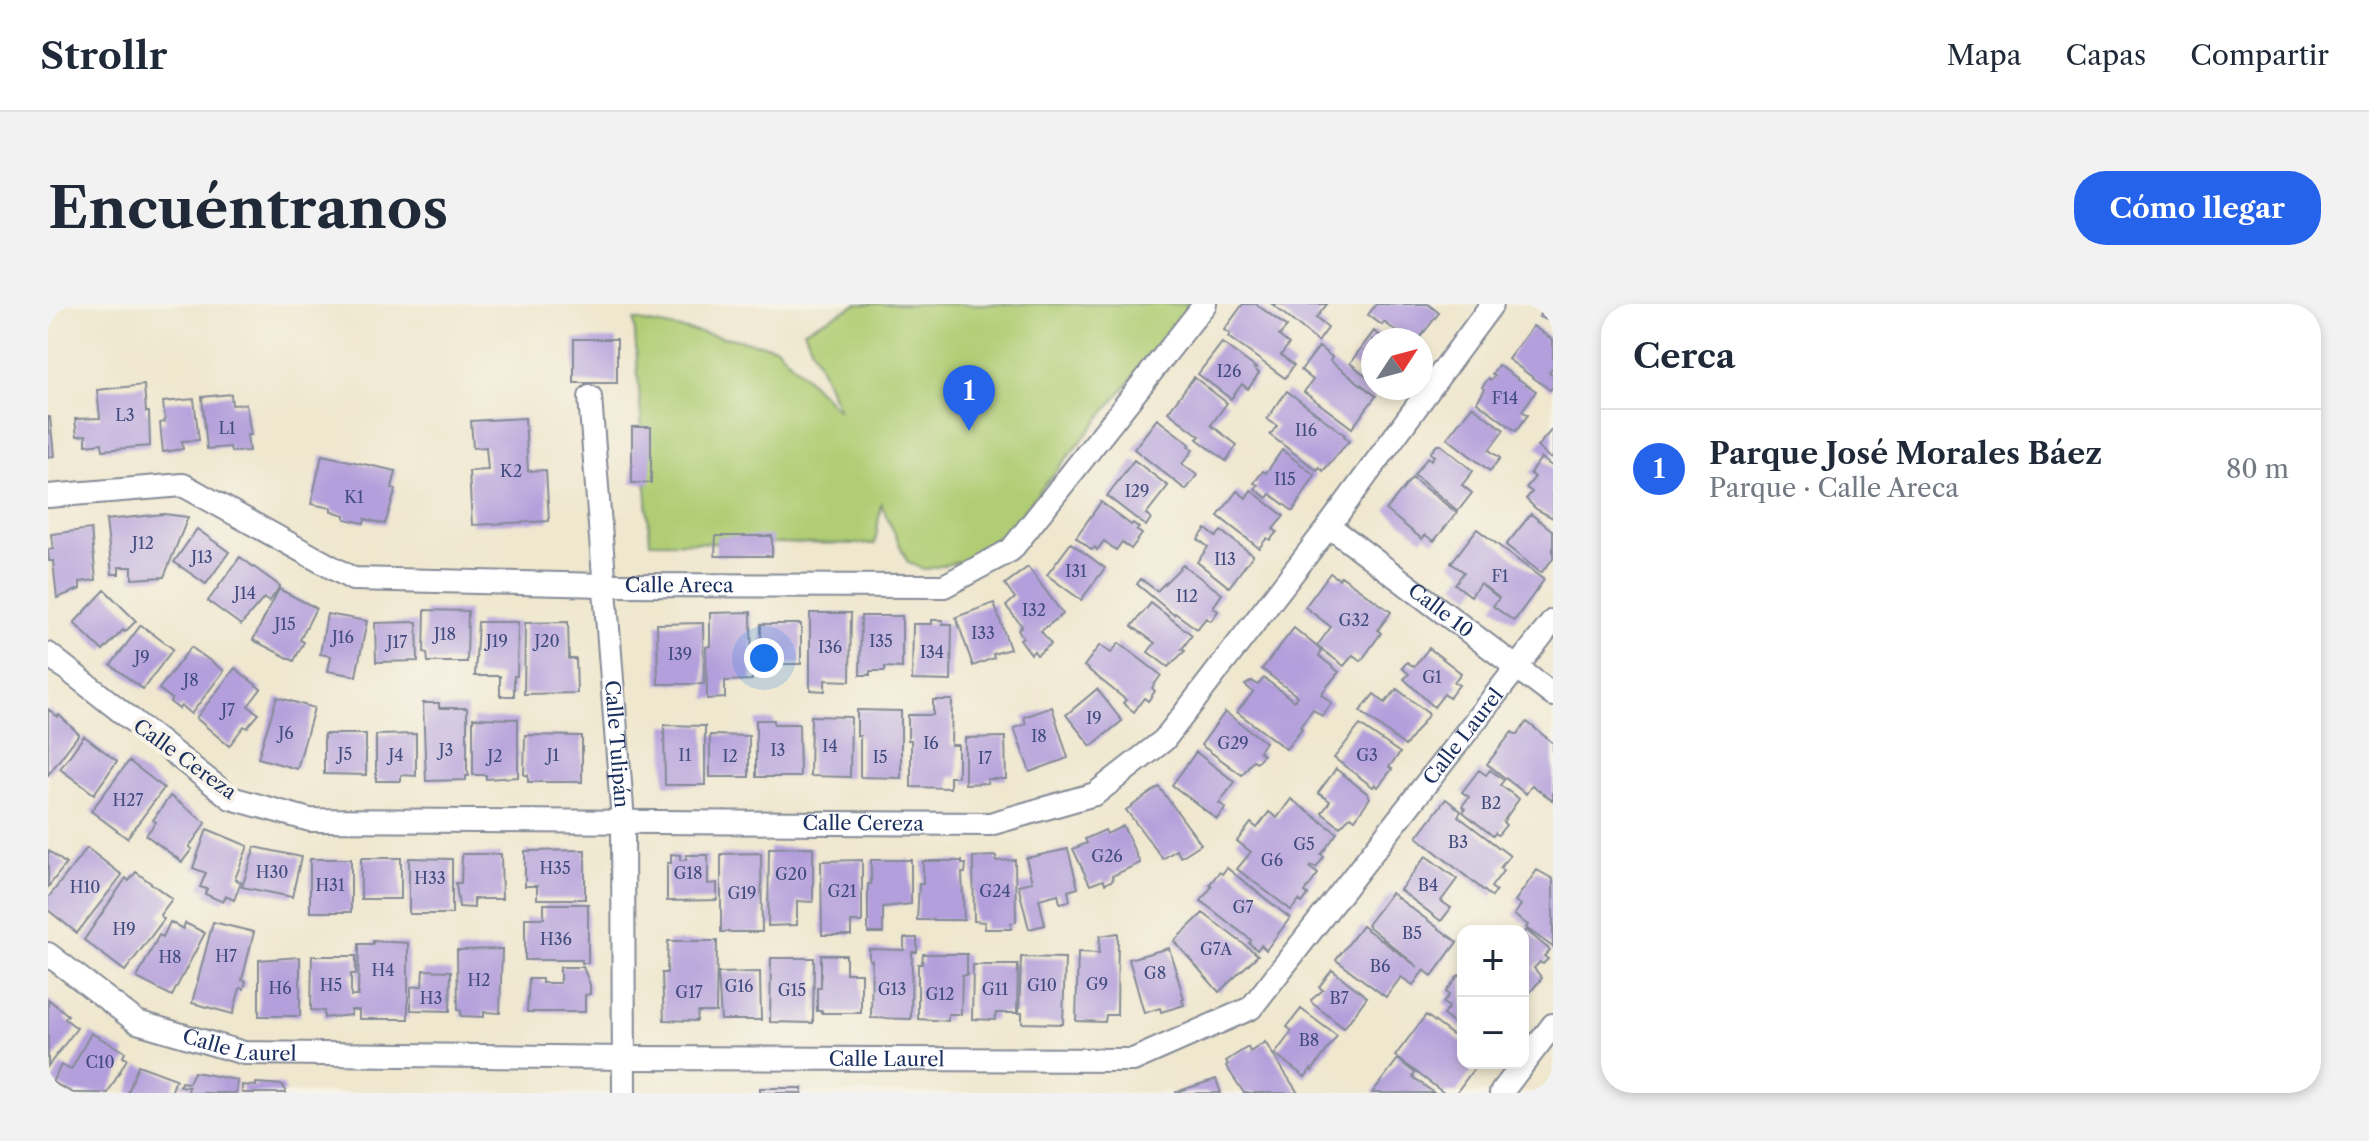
<!DOCTYPE html>
<html lang="es">
<head>
<meta charset="utf-8">
<style>
  :root { --surface:#fff; --page:#f2f2f3; --text:#1f2937; --muted:#747a83; --line:#e0e1e3; --accent:#2563eb }
  body { margin:0; font-family:"Libre Caslon Text",serif; background:var(--page); color:var(--text) }
  .controls { position:absolute; right:24px; bottom:24px; display:grid; overflow:hidden; border-radius:16px; box-shadow:0 4px 12px #0003 }
  .controls button { width:72px; height:72px; display:grid; place-items:center; padding:0; border:0; border-bottom:2px solid var(--line); background:var(--surface); color:var(--text); font:40px sans-serif }
  .compass { position:absolute; left:1313px; top:24px; width:72px; height:72px; border-radius:50%; background:var(--surface); box-shadow:0 4px 12px #0003; rotate:54deg }
  .you { position:absolute; left:716px; top:354px; width:28px; height:28px; margin:-20px; border:6px solid #fff; border-radius:50%; background:#1a73e8; box-shadow:0 0 0 12px #1a73e833 }
  .badge { display:grid; place-items:center; width:52px; height:52px; border-radius:50%; background:var(--accent); color:#fff; font-size:26px; font-weight:700 }
  .pin { position:absolute; translate:-50% -66px; filter:drop-shadow(0 2px 4px #0008) }
  .pin::after { content:''; position:absolute; top:42px; width:28px; height:24px; background:inherit; clip-path:polygon(0 0,100% 0,50% 100%) }
  .list { margin:0; padding:0; list-style:none }
  h2 { display:flex; justify-content:space-between; align-items:center; height:104px; margin:0; padding:0 32px; font-size:34px }
  h2 small { font-size:26px; font-weight:400; color:var(--muted) }
  .list li { display:grid; grid-template-columns:52px 1fr auto; gap:24px; align-items:center; box-sizing:border-box; height:120px; padding:0 32px; border-top:2px solid var(--line) }
  .list b { display:block; font-size:30px; white-space:nowrap }
  .list p { margin:0; font-size:26px; white-space:nowrap; color:var(--muted) }
  .list em { font-size:26px; font-style:normal; color:var(--muted) }
  .map { position:relative; flex:none; width:1505px; height:789px; overflow:hidden; border-radius:32px }
  header { display:flex; align-items:center; gap:48px; box-sizing:border-box; height:112px; padding:0 40px; background:var(--surface); border-bottom:2px solid var(--line) }
  header strong { font-size:38px }
  nav { display:flex; gap:44px; margin-inline-start:auto; font-size:28px }
  .intro { display:flex; align-items:center; justify-content:space-between; box-sizing:border-box; height:192px; padding:0 48px }
  h1 { margin:0; font-size:56px }
  .button { padding:20px 36px; border-radius:32px; background:var(--accent); color:#fff; font-size:28px; font-weight:700 }
  main { display:flex; gap:48px; padding:0 48px }
  aside { flex:1; background:var(--surface); border-radius:32px; box-shadow:0 4px 12px #0003 }
  .map>svg:first-child { display:block }
</style>
</head>
<body>
<header>
<strong>Strollr</strong>
<nav><a>Mapa</a><a>Capas</a><a>Compartir</a></nav>
</header>
<div class="intro"><h1>Encuéntranos</h1><a class="button">Cómo llegar</a></div>
<main>
<div class="map">
<svg width="1505" height="789" viewBox="0 0 1505 789">
  <rect width="100%" height="100%" fill="#f7f3e8"/>
  <filter id="ink" filterUnits="userSpaceOnUse"><feTurbulence type="fractalNoise" baseFrequency=".0125" numOctaves="2"/><feDisplacementMap in="SourceGraphic" scale="16" xChannelSelector="R" yChannelSelector="G"/><feConvolveMatrix kernelMatrix="1 2 1 2 8 2 1 2 1" color-interpolation-filters="sRGB"/></filter>
  <filter id="wash" filterUnits="userSpaceOnUse"><feTurbulence type="fractalNoise" baseFrequency=".006" numOctaves="4" result="noise"/><feDisplacementMap in="SourceGraphic" scale="32" xChannelSelector="R" yChannelSelector="G"/><feGaussianBlur stdDeviation="1.8" result="paint"/><feColorMatrix in="noise" values="0 0 0 0 0 0 0 0 0 0 0 0 0 0 0 0 0 1.4 0 .05"/><feComposite in="paint" operator="in"/></filter>
  <g filter="url(#wash)">
    <rect width="100%" height="100%" fill="#efe7ce"/>
    <!-- green -->
    <path fill="#b0cd74" stroke="#667e69" stroke-width="2" d="M 809,0 L 1143,0 L 1144,2 L 958,228 L 914,257 L 875,266 L 859,257 L 833,200 L 827,240 L 602,238 L 586,16 L 728,43 L 791,107 L 756,26 Z"/>
    <g id="blocks">
      <!-- building -->
      <path fill="#b39fdb" d="M 1195,0 L 1208,0 L 1239,23 L 1231,32 L 1241,40 L 1233,51 L 1246,61 L 1237,74 L 1180,33 L 1182,30 L 1176,26 Z
        M 1224,0 L 1279,0 L 1268,14 L 1280,24 L 1270,38 Z
        M 1328,0 L 1380,0 L 1391,9 L 1370,36 L 1360,36 L 1336,18 L 1334,21 L 1320,11 Z
        M 1488,0 L 1505,0 L 1505,18 L 1491,13 L 1495,3 Z
        M 1485,22 L 1505,36 L 1505,63 L 1501,68 L 1505,71 L 1505,83 L 1502,86 L 1460,55 Z
        M 1326,27 L 1338,36 L 1325,36 L 1325,77 L 1302,59 Z
        M 526,35 L 569,35 L 569,79 L 526,79 Z
        M 1174,39 L 1208,64 L 1206,65 L 1211,69 L 1200,85 L 1194,80 L 1183,95 L 1150,70 Z
        M 1271,43 L 1284,53 L 1282,57 L 1328,92 L 1304,124 L 1256,88 L 1265,76 L 1253,66 Z
        M 1450,61 L 1488,87 L 1474,107 L 1480,111 L 1468,127 L 1429,98 L 1437,85 L 1434,83 L 1441,74 L 1443,76 L 1447,72 L 1444,70 Z
        M 1146,73 L 1179,99 L 1163,121 L 1189,141 L 1178,157 L 1149,135 L 1152,132 L 1120,108 Z
        M 96,81 L 98,108 L 101,108 L 102,142 L 55,146 L 54,139 L 38,141 L 38,131 L 29,132 L 27,115 L 52,114 L 49,86 Z
        M 1239,87 L 1297,131 L 1296,132 L 1301,137 L 1275,167 L 1271,163 L 1269,166 L 1222,131 L 1229,122 L 1219,115 Z
        M 183,90 L 184,101 L 198,100 L 203,131 L 199,131 L 201,147 L 183,148 L 182,143 L 159,145 L 154,93 Z
        M 146,95 L 151,136 L 134,137 L 135,145 L 115,148 L 112,119 L 117,118 L 115,98 Z
        M 1424,102 L 1456,126 L 1441,146 L 1452,154 L 1442,167 L 1399,134 Z
        M 0,113 L 2,113 L 6,152 L 0,153 Z
        M 477,114 L 480,167 L 498,166 L 501,217 L 424,221 L 421,167 L 440,166 L 438,143 L 425,144 L 423,117 Z
        M 1109,115 L 1142,140 L 1140,142 L 1145,146 L 1134,160 L 1149,171 L 1138,186 L 1086,145 Z
        M 584,123 L 603,123 L 603,179 L 584,179 Z
        M 1505,124 L 1505,152 L 1503,155 L 1489,143 Z
        M 1389,141 L 1393,141 L 1425,167 L 1414,181 L 1424,189 L 1410,207 L 1366,171 L 1380,153 L 1383,156 L 1386,152 L 1382,149 Z
        M 1234,146 L 1267,171 L 1245,207 L 1222,190 L 1219,194 L 1207,185 L 1210,181 L 1206,179 L 1215,167 L 1218,169 Z
        M 274,151 L 348,167 L 344,184 L 348,185 L 337,220 L 317,215 L 316,219 L 297,215 L 297,211 L 283,207 L 283,204 L 263,200 Z
        M 1493,154 L 1505,163 L 1505,214 L 1488,205 L 1478,195 L 1484,188 L 1478,184 L 1487,173 L 1482,169 Z
        M 1086,156 L 1120,182 L 1098,210 L 1103,214 L 1098,222 L 1059,192 Z
        M 1364,174 L 1409,209 L 1386,237 L 1377,231 L 1374,235 L 1338,206 Z
        M 1203,186 L 1236,212 L 1225,225 L 1229,228 L 1222,236 L 1219,234 L 1211,244 L 1170,212 L 1189,187 L 1198,194 Z
        M 1053,198 L 1083,221 L 1085,219 L 1091,224 L 1088,226 L 1094,230 L 1083,245 L 1074,238 L 1068,246 L 1056,237 L 1049,246 L 1047,243 L 1044,246 L 1028,233 Z
        M 116,210 L 140,213 L 116,273 L 84,275 L 84,263 L 71,263 L 71,270 L 64,270 L 58,216 Z
        M 1483,210 L 1505,227 L 1505,255 L 1493,269 L 1458,241 Z
        M 43,225 L 48,276 L 32,278 L 32,285 L 9,294 L 5,257 L 1,257 L 0,246 L 5,245 L 3,230 Z
        M 149,225 L 181,248 L 158,280 L 126,258 Z
        M 1158,225 L 1168,233 L 1173,227 L 1205,251 L 1181,283 L 1149,258 L 1160,243 L 1150,235 Z
        M 1429,225 L 1496,276 L 1466,317 L 1445,302 L 1451,294 L 1432,279 L 1423,292 L 1407,280 L 1416,268 L 1403,259 Z
        M 668,232 L 724,232 L 724,252 L 667,252 Z
        M 1023,239 L 1057,264 L 1033,296 L 999,271 Z
        M 192,253 L 232,282 L 221,298 L 216,294 L 193,321 L 160,297 Z
        M 1135,261 L 1174,290 L 1165,303 L 1170,307 L 1163,317 L 1158,314 L 1149,325 L 1127,309 L 1126,311 L 1089,280 L 1093,275 L 1109,287 Z
        M 980,263 L 1015,310 L 993,327 L 1003,340 L 989,351 L 986,347 L 983,350 L 972,335 L 975,333 L 970,326 L 974,322 L 958,302 L 967,294 L 957,280 Z
        M 1282,269 L 1291,275 L 1293,272 L 1343,308 L 1330,326 L 1333,329 L 1313,357 L 1305,351 L 1296,362 L 1269,342 L 1283,323 L 1257,303 Z
        M 231,285 L 268,304 L 252,336 L 256,338 L 246,357 L 205,336 Z
        M 57,286 L 88,317 L 77,328 L 75,326 L 55,347 L 26,319 Z
        M 946,299 L 962,345 L 945,350 L 946,354 L 925,362 L 908,313 Z
        M 1103,299 L 1144,331 L 1134,345 L 1137,347 L 1120,363 L 1100,348 L 1107,339 L 1084,322 Z
        M 377,306 L 420,307 L 419,358 L 380,358 L 379,349 L 376,348 Z
        M 703,308 L 704,376 L 677,377 L 677,394 L 659,395 L 658,343 L 662,342 L 662,309 Z
        M 762,309 L 803,309 L 802,377 L 777,376 L 777,387 L 762,386 Z
        M 279,310 L 319,317 L 308,372 L 280,367 L 283,352 L 272,350 Z
        M 813,312 L 854,312 L 854,364 L 837,363 L 837,367 L 822,367 L 822,371 L 812,371 Z
        M 884,316 L 895,316 L 895,320 L 904,320 L 903,377 L 864,376 L 865,320 L 884,320 Z
        M 369,318 L 370,357 L 328,358 L 327,319 Z
        M 430,318 L 470,318 L 469,372 L 466,372 L 466,392 L 452,392 L 452,372 L 427,372 Z
        M 520,318 L 521,355 L 528,355 L 529,389 L 476,390 L 477,319 Z
        M 655,319 L 656,380 L 610,380 L 609,320 Z
        M 713,320 L 753,320 L 753,360 L 724,360 L 724,345 L 713,345 Z
        M 93,321 L 125,345 L 95,385 L 63,361 Z
        M 1246,324 L 1274,347 L 1271,352 L 1291,368 L 1273,390 L 1284,399 L 1274,412 L 1265,405 L 1252,422 L 1254,424 L 1238,445 L 1189,408 L 1205,388 L 1197,381 L 1204,377 L 1210,381 L 1216,374 L 1246,397 L 1249,392 L 1214,365 Z
        M 1071,339 L 1113,371 L 1104,384 L 1107,387 L 1100,397 L 1096,394 L 1086,408 L 1075,399 L 1078,396 L 1036,362 L 1052,341 L 1063,349 Z
        M 143,343 L 176,367 L 143,410 L 133,402 L 131,405 L 122,398 L 124,395 L 111,385 Z
        M 1381,344 L 1413,369 L 1406,378 L 1411,381 L 1401,394 L 1396,390 L 1386,403 L 1356,375 L 1361,370 L 1354,364 L 1359,358 L 1366,363 Z
        M 187,364 L 213,385 L 200,402 L 211,410 L 199,424 L 196,422 L 181,442 L 148,414 Z
        M 1049,385 L 1074,417 L 1043,442 L 1018,411 Z
        M 1349,385 L 1381,410 L 1357,442 L 1312,407 L 1326,390 L 1337,399 Z
        M 229,393 L 266,404 L 249,465 L 210,454 Z
        M 885,396 L 904,396 L 903,441 L 910,441 L 910,473 L 902,473 L 902,484 L 863,483 L 863,436 L 860,436 L 860,411 L 885,411 Z
        M 375,399 L 391,399 L 391,404 L 419,404 L 419,465 L 421,472 L 418,472 L 418,476 L 378,477 Z
        M 1004,403 L 1020,454 L 982,468 L 966,424 L 978,420 L 976,413 Z
        M 0,405 L 10,413 L 11,411 L 31,430 L 0,471 Z
        M 809,406 L 853,407 L 853,474 L 812,473 L 812,432 L 809,432 Z
        M 1177,408 L 1217,438 L 1211,447 L 1215,451 L 1209,458 L 1205,456 L 1194,471 L 1153,441 Z
        M 763,412 L 803,413 L 802,473 L 762,472 Z
        M 425,414 L 470,415 L 470,473 L 438,475 L 438,471 L 425,471 Z
        M 708,416 L 726,416 L 726,420 L 751,420 L 752,473 L 708,473 Z
        M 1479,418 L 1505,439 L 1505,497 L 1484,481 L 1478,490 L 1439,460 L 1464,428 L 1469,431 Z
        M 616,421 L 657,422 L 657,481 L 617,481 Z
        M 1312,421 L 1352,449 L 1341,463 L 1344,465 L 1330,483 L 1327,480 L 1325,483 L 1286,454 Z
        M 276,430 L 318,430 L 318,471 L 276,470 Z
        M 368,430 L 368,472 L 353,471 L 353,477 L 328,477 L 328,431 Z
        M 477,431 L 534,432 L 534,478 L 480,478 L 480,471 L 476,471 Z
        M 662,431 L 701,432 L 701,473 L 662,473 Z
        M 36,432 L 69,457 L 46,490 L 12,465 Z
        M 957,433 L 958,475 L 939,475 L 940,479 L 917,480 L 917,434 Z
        M 1148,448 L 1187,478 L 1171,499 L 1178,504 L 1169,515 L 1124,481 Z
        M 81,457 L 116,484 L 79,534 L 43,507 Z
        M 1288,465 L 1320,490 L 1322,494 L 1307,515 L 1303,512 L 1292,523 L 1274,509 L 1282,497 L 1270,489 Z
        M 1431,466 L 1438,471 L 1442,466 L 1456,476 L 1452,481 L 1471,495 L 1455,518 L 1458,521 L 1450,531 L 1447,529 L 1445,532 L 1415,508 L 1417,505 L 1414,502 L 1421,493 L 1414,488 Z
        M 1111,483 L 1153,540 L 1133,553 L 1128,546 L 1115,555 L 1078,506 Z
        M 122,492 L 158,519 L 141,543 L 144,545 L 134,558 L 98,531 L 108,518 L 105,516 Z
        M 1243,495 L 1289,529 L 1273,551 L 1276,553 L 1268,564 L 1264,562 L 1262,564 L 1270,570 L 1257,588 L 1260,591 L 1254,599 L 1251,596 L 1243,606 L 1189,565 L 1203,548 L 1189,537 L 1203,519 L 1209,524 L 1221,508 L 1229,514 Z
        M 1398,495 L 1413,507 L 1410,512 L 1462,552 L 1452,564 L 1455,567 L 1443,583 L 1448,587 L 1444,593 L 1369,533 Z
        M 1075,522 L 1092,559 L 1064,572 L 1065,576 L 1057,580 L 1055,576 L 1042,581 L 1025,545 L 1039,539 L 1037,535 L 1057,526 L 1059,530 Z
        M 159,525 L 200,542 L 187,575 L 193,578 L 186,596 L 178,592 L 175,598 L 157,590 L 159,585 L 152,583 L 158,569 L 145,564 Z
        M 207,543 L 253,553 L 244,593 L 194,583 Z
        M 765,543 L 765,598 L 749,597 L 749,621 L 720,622 L 721,544 Z
        M 39,544 L 74,571 L 29,629 L 0,606 L 0,594 Z
        M 1020,545 L 1030,584 L 1020,587 L 1022,597 L 1012,599 L 1010,590 L 991,595 L 997,621 L 981,625 L 970,581 L 984,578 L 978,554 Z
        M 0,546 L 18,560 L 0,583 Z
        M 537,546 L 537,595 L 489,595 L 489,582 L 477,582 L 477,547 Z
        M 713,549 L 714,628 L 673,628 L 673,550 Z
        M 414,550 L 453,550 L 454,595 L 426,595 L 426,604 L 411,603 L 408,579 L 413,579 Z
        M 623,550 L 632,551 L 632,556 L 638,556 L 638,551 L 660,551 L 660,580 L 669,579 L 669,596 L 619,597 L 619,559 L 623,559 Z
        M 948,552 L 948,557 L 967,556 L 968,618 L 963,619 L 963,625 L 936,625 L 937,618 L 926,617 L 925,553 Z
        M 1378,552 L 1409,575 L 1393,597 L 1403,604 L 1393,617 L 1352,586 Z
        M 313,554 L 353,554 L 353,595 L 313,595 Z
        M 361,554 L 404,555 L 404,610 L 361,610 Z
        M 262,555 L 303,555 L 303,608 L 262,608 Z
        M 814,556 L 814,618 L 803,618 L 803,631 L 774,631 L 773,557 Z
        M 823,556 L 863,556 L 863,600 L 835,603 L 835,629 L 820,629 L 820,580 L 823,580 Z
        M 875,557 L 914,557 L 914,560 L 918,560 L 917,569 L 914,569 L 916,616 L 869,616 L 871,580 L 875,580 Z
        M 1179,564 L 1242,614 L 1218,646 L 1213,641 L 1209,646 L 1201,639 L 1203,636 L 1153,597 L 1164,582 L 1162,580 L 1171,568 L 1174,570 Z
        M 1489,566 L 1505,575 L 1505,643 L 1478,624 L 1480,621 L 1466,611 L 1473,601 L 1467,597 Z
        M 88,568 L 124,595 L 112,611 L 116,615 L 77,667 L 36,636 L 78,574 L 81,577 Z
        M 1343,589 L 1409,638 L 1384,672 L 1376,666 L 1365,681 L 1353,673 L 1338,693 L 1288,656 L 1314,622 L 1370,663 L 1319,621 Z
        M 496,600 L 540,600 L 540,659 L 534,659 L 534,656 L 477,656 L 477,614 L 496,614 Z
        M 1155,609 L 1210,651 L 1171,688 L 1126,637 Z
        M 122,618 L 135,625 L 137,619 L 157,629 L 124,692 L 89,674 L 111,631 L 115,633 Z
        M 165,618 L 206,628 L 194,676 L 198,677 L 196,685 L 192,684 L 185,710 L 144,699 Z
        M 1478,626 L 1502,646 L 1496,652 L 1500,655 L 1495,660 L 1492,658 L 1486,664 L 1494,674 L 1475,697 L 1475,630 Z
        M 1070,629 L 1069,711 L 1058,711 L 1057,718 L 1028,717 L 1030,648 L 1051,649 L 1052,632 Z
        M 856,634 L 869,634 L 869,648 L 864,648 L 863,715 L 823,714 L 824,656 L 821,656 L 821,645 L 856,646 Z
        M 325,637 L 360,639 L 360,715 L 311,715 L 311,706 L 303,706 L 303,711 L 276,714 L 276,707 L 263,706 L 264,652 L 308,652 L 308,670 L 303,670 L 303,692 L 310,692 L 311,640 L 325,640 Z
        M 620,637 L 669,637 L 668,708 L 650,708 L 649,717 L 616,716 L 614,669 L 619,669 Z
        M 1121,644 L 1136,695 L 1134,696 L 1136,701 L 1113,708 L 1112,704 L 1096,709 L 1081,655 Z
        M 454,645 L 452,709 L 436,708 L 436,713 L 413,712 L 413,707 L 410,706 L 409,646 Z
        M 875,650 L 919,650 L 919,671 L 914,671 L 913,710 L 900,710 L 900,717 L 870,715 L 870,660 L 874,660 Z
        M 773,651 L 798,651 L 798,669 L 813,669 L 813,709 L 773,709 L 774,707 L 769,707 L 769,684 L 773,684 Z
        M 252,653 L 252,712 L 211,712 L 211,656 Z
        M 973,653 L 1017,654 L 1015,720 L 974,719 L 974,709 L 971,709 Z
        M 723,654 L 766,654 L 765,719 L 722,718 Z
        M 925,661 L 970,661 L 969,709 L 948,709 L 947,716 L 924,715 Z
        M 512,663 L 535,663 L 542,681 L 542,690 L 537,691 L 537,708 L 479,708 L 481,675 L 494,675 L 494,679 L 512,679 Z
        M 375,666 L 403,667 L 402,707 L 363,706 L 363,683 L 374,682 Z
        M 1284,666 L 1319,693 L 1296,724 L 1264,699 L 1263,696 L 1275,686 L 1271,683 Z
        M 712,668 L 713,716 L 673,716 L 670,669 Z
        M 1411,671 L 1415,675 L 1415,726 L 1395,711 L 1401,703 L 1395,699 L 1401,691 L 1398,688 Z
        M 0,695 L 20,711 L 17,715 L 29,724 L 0,762 Z
        M 1253,705 L 1289,732 L 1264,767 L 1263,765 L 1257,773 L 1227,750 L 1244,727 L 1239,723 Z
        M 1378,711 L 1415,739 L 1415,759 L 1430,759 L 1408,789 L 1396,789 L 1347,752 Z
        M 43,729 L 77,748 L 75,753 L 79,755 L 60,789 L 25,789 L 4,778 L 13,761 L 23,766 Z
        M 1217,738 L 1226,752 L 1250,789 L 1196,789 L 1178,762 L 1180,760 L 1178,757 L 1200,743 L 1202,748 Z
        M 1350,755 L 1367,769 L 1365,773 L 1386,789 L 1324,789 Z
        M 90,761 L 128,775 L 123,789 L 80,789 Z
        M 146,768 L 189,776 L 188,789 L 140,789 L 141,783 L 132,782 L 133,778 L 141,779 Z
        M 1168,775 L 1173,789 L 1128,789 L 1128,788 Z
        M 208,779 L 235,781 L 238,789 L 194,789 L 194,781 L 208,782 Z
        M 712,784 L 754,784 L 754,789 L 712,789 Z"/>
    </g>
  </g>
  <g filter="url(#ink)">
    <use href="#blocks" fill-opacity="0" stroke="#858b96" stroke-width="2"/>
    <g fill="none" stroke-linecap="round" stroke-linejoin="round">
      <defs>
        <g id="street">
          <path id="s1" d="M 542,93 L 575,517 L 576,789"/>
          <path id="s2" d="M 0,192 L 135,181 L 305,275 L 557,281 L 896,282 L 963,246 L 1157,0"/>
          <path id="s3" d="M 1281,222 L 1505,391"/>
          <path id="s4" d="M 0,350 L 183,494 L 262,516 L 942,520 L 1047,490 L 1116,436 L 1281,222 L 1444,0"/>
          <path id="s5" d="M 0,650 L 89,718 L 196,749 L 576,754 L 1085,756 L 1203,704 L 1505,317"/>
          <path d="M 1453,789 L 1505,721"/>
        </g>
      </defs>
      <!-- street casing -->
      <use href="#street" stroke="#858b96" stroke-width="26"/>
      <!-- street -->
      <use href="#street" stroke="#fff" stroke-width="22"/>
    </g>
  </g>
  <g text-anchor="middle" stroke-width="8" stroke-linejoin="round" paint-order="stroke">
    <!-- number labels -->
    <g font-size="16" fill="#414b7d">
      <text x="1181" y="73">I26</text>
      <text x="1457" y="100">F14</text>
      <text x="77" y="117">L3</text>
      <text x="179" y="130">L1</text>
      <text x="1258" y="132">I16</text>
      <text x="463" y="173">K2</text>
      <text x="1237" y="181">I15</text>
      <text x="1089" y="193">I29</text>
      <text x="306" y="199">K1</text>
      <text x="95" y="245">J12</text>
      <text x="154" y="259">J13</text>
      <text x="1177" y="261">I13</text>
      <text x="1028" y="273">I31</text>
      <text x="1452" y="278">F1</text>
      <text x="197" y="295">J14</text>
      <text x="1139" y="298">I12</text>
      <text x="986" y="312">I32</text>
      <text x="1306" y="322">G32</text>
      <text x="237" y="326">J15</text>
      <text x="935" y="335">I33</text>
      <text x="397" y="336">J18</text>
      <text x="295" y="339">J16</text>
      <text x="449" y="343">J19</text>
      <text x="499" y="343">J20</text>
      <text x="833" y="343">I35</text>
      <text x="349" y="344">J17</text>
      <text x="782" y="349">I36</text>
      <text x="884" y="354">I34</text>
      <text x="632" y="356">I39</text>
      <text x="94" y="359">J9</text>
      <text x="1384" y="379">G1</text>
      <text x="143" y="382">J8</text>
      <text x="180" y="412">J7</text>
      <text x="1046" y="420">I9</text>
      <text x="238" y="435">J6</text>
      <text x="991" y="438">I8</text>
      <text x="883" y="445">I6</text>
      <text x="1185" y="445">G29</text>
      <text x="782" y="448">I4</text>
      <text x="398" y="452">J3</text>
      <text x="730" y="452">I3</text>
      <text x="297" y="456">J5</text>
      <text x="348" y="457">J4</text>
      <text x="505" y="457">J1</text>
      <text x="637" y="457">I1</text>
      <text x="1319" y="457">G3</text>
      <text x="447" y="458">J2</text>
      <text x="682" y="458">I2</text>
      <text x="832" y="459">I5</text>
      <text x="937" y="460">I7</text>
      <text x="80" y="502">H27</text>
      <text x="1443" y="505">B2</text>
      <text x="1410" y="544">B3</text>
      <text x="1256" y="546">G5</text>
      <text x="1059" y="558">G26</text>
      <text x="1224" y="562">G6</text>
      <text x="507" y="570">H35</text>
      <text x="224" y="574">H30</text>
      <text x="640" y="575">G18</text>
      <text x="743" y="576">G20</text>
      <text x="382" y="580">H33</text>
      <text x="282" y="587">H31</text>
      <text x="1380" y="587">B4</text>
      <text x="37" y="589">H10</text>
      <text x="794" y="593">G21</text>
      <text x="947" y="593">G24</text>
      <text x="694" y="595">G19</text>
      <text x="1195" y="609">G7</text>
      <text x="76" y="631">H9</text>
      <text x="1364" y="635">B5</text>
      <text x="508" y="641">H36</text>
      <text x="1168" y="651">G7A</text>
      <text x="178" y="658">H7</text>
      <text x="122" y="659">H8</text>
      <text x="1332" y="668">B6</text>
      <text x="335" y="672">H4</text>
      <text x="1107" y="675">G8</text>
      <text x="431" y="682">H2</text>
      <text x="1049" y="686">G9</text>
      <text x="283" y="687">H5</text>
      <text x="994" y="687">G10</text>
      <text x="691" y="688">G16</text>
      <text x="232" y="690">H6</text>
      <text x="844" y="691">G13</text>
      <text x="947" y="691">G11</text>
      <text x="744" y="692">G15</text>
      <text x="641" y="694">G17</text>
      <text x="892" y="696">G12</text>
      <text x="383" y="700">H3</text>
      <text x="1291" y="700">B7</text>
      <text x="1261" y="742">B8</text>
      <text x="52" y="764">C10</text>
    </g>
    <!-- street labels -->
    <g font-size="20" fill="#1b2f5e" stroke="#f7f3e8">
      <text dy="7" stroke="none"><textPath href="#s2" startOffset="656">Calle Areca</textPath></text>
      <text dy="7" stroke="none"><textPath href="#s3" startOffset="140">Calle 10</textPath></text>
      <text dy="7" stroke="none"><textPath href="#s5" startOffset="1586">Calle Laurel</textPath></text>
      <text dy="7" stroke="none"><textPath href="#s1" startOffset="348">Calle Tulipán</textPath></text>
      <text transform="translate(137 455) rotate(36)" y="7">Calle Cereza</text>
      <text dy="7" stroke="none"><textPath href="#s4" startOffset="868">Calle Cereza</textPath></text>
      <text dy="7" stroke="none"><textPath href="#s5" startOffset="218">Calle Laurel</textPath></text>
      <text dy="7" stroke="none"><textPath href="#s5" startOffset="866">Calle Laurel</textPath></text>
    </g>
  </g>
</svg>
<div class="controls">
<button>+</button>
<button>−</button>
</div>
<svg class="compass" viewBox="-18 -18 36 36"><path d="M0-13l5 13h-10z" fill="#e53935"/><path d="M0 13l5-13h-10z" fill="#747a83"/></svg>
<div class="you"></div>
<div class="pin badge" style="left:921px;top:127px">1</div>
</div>
<aside>
<h2>Cerca<small></small></h2>
<ul class="list">
<li><span class="badge">1</span><div><b>Parque José Morales Báez</b><p>Parque · Calle Areca</p></div><em>80 m</em></li>
</ul>
</aside>
</main>
</body>
</html>
